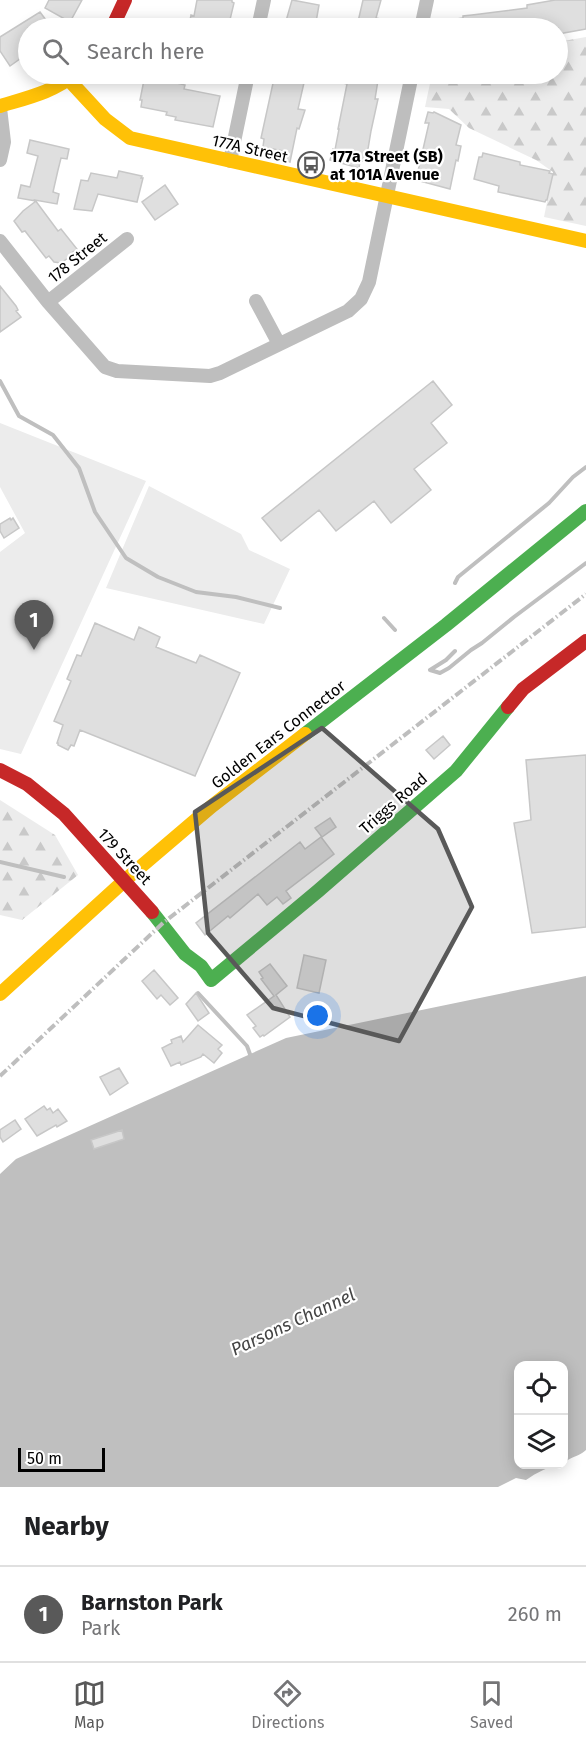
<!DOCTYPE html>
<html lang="en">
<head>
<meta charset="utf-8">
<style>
  :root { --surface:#fff; --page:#f2f2f2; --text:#202124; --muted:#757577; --line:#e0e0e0; --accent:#595959 }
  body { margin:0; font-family:"Fira Sans",sans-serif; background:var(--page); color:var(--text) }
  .controls { position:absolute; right:18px; bottom:18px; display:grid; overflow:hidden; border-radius:12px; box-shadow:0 3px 15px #0003 }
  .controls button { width:54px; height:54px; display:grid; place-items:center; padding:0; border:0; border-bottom:2px solid var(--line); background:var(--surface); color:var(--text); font:30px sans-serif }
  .scale { position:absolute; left:18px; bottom:15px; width:87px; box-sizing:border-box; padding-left:6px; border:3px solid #000; border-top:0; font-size:16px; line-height:21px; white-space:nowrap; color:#000; -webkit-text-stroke:4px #fff; paint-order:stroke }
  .you { position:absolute; left:318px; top:1016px; width:21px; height:21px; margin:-15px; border:4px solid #fff; border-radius:50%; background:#1a73e8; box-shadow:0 0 0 9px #1a73e833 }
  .badge { display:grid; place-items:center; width:39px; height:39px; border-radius:50%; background:var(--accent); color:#fff; font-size:20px; font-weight:700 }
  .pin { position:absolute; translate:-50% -50px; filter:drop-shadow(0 2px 3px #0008) }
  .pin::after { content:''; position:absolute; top:32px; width:21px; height:18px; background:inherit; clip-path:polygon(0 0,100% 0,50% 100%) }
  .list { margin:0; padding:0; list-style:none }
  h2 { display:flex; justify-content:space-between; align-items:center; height:78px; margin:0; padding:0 24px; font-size:26px }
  h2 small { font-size:20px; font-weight:400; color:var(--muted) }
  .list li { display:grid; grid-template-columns:39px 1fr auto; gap:18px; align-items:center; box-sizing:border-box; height:96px; padding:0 24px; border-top:2px solid var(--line) }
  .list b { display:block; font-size:22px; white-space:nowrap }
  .list p { margin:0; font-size:20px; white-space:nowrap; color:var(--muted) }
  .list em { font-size:20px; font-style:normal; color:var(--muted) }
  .icon { flex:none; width:33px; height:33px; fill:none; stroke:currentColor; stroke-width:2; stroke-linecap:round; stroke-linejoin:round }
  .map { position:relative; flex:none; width:586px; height:1487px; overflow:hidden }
  .search { position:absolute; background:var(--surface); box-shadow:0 3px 15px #0003; left:18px; right:18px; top:18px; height:66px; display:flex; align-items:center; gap:15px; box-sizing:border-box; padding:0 21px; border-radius:33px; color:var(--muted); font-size:22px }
  .sheet { height:174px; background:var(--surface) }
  nav { display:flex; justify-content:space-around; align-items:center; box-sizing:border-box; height:84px; border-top:2px solid var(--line); background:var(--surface); font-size:16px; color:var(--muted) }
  nav a { display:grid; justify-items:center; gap:3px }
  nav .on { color:var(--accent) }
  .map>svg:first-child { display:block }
</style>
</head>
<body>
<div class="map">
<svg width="586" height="1487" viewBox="0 0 586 1487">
  <defs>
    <pattern id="forest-firs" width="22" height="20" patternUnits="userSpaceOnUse" patternTransform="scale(1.5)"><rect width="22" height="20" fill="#ececec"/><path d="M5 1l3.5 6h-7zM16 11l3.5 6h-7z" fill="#c9c9c9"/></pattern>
  </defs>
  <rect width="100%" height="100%" fill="#fff"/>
  <!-- green -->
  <path fill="#ececec" d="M 0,423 L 146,481 L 21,754 L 0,749 L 0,552 L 25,533 L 0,487 Z
    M 149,486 L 241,534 L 249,550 L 290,569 L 264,624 L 106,588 Z"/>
  <!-- forest -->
  <path fill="url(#forest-firs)" d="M 586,37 L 586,226 L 544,217 L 553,172 L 536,160 L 469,128 L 449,109 L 425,107 L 432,74 L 558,74 L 558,42 Z
    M 0,800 L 55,835 L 78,875 L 22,920 L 0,915 Z"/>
  <!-- water -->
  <path fill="#bfbfbf" d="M 586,976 L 586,1450 C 580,1456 570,1457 564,1463 L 564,1366 L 518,1366 L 518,1464 L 561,1465 C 549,1466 536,1473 526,1480 L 516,1478 L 498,1487 L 0,1487 L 0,1174 L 16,1159 L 286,1038 Z"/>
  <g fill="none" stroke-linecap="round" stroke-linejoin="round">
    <!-- stream -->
    <path stroke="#bfbfbf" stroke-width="4" d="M 0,381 L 19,416 L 53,435 L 79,468 L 95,512 L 126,558 L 158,577 L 196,592 L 236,597 L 280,608
      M 455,583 L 458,577 L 549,503 L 573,477 L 586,467
      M 384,618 L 395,630
      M 430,670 L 440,673 L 449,668 L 471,650 L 482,643 L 514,617 L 586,563
      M 430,670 L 446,660 L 455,651
      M 0,862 L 64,877
      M 198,993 L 247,1046 L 251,1057"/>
  </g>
  <!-- building -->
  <path fill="#dfdfdf" stroke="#c7c7c7" stroke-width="1.5" d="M 49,0 L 82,0 L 70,22 L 45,8 Z
    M 197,0 L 232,0 L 232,2 L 234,3 L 228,28 L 193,28 L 194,27 L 189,26 L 191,15 L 194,16 Z
    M 292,0 L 319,5 L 315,28 L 284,28 Z
    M 363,0 L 381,0 L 376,18 L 406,25 L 406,28 L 359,28 L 359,26 L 357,26 Z
    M 555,0 L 586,0 L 586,29 L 558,34 L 558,28 L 431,28 L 431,23 L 463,18 L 463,16 L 472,15 L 527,8 L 527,5 Z
    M 40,12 L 52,28 L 28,28 L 28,53 L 10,66 L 0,51 L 0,37 Z
    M 275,74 L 306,74 L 298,109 L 305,110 L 299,129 L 297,128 L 290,162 L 283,160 L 284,151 L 263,147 L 264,139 L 261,138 Z
    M 345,74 L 379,74 L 375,99 L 378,99 L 371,131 L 366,161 L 360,161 L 359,168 L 330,160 L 333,149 L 335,150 L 339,129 L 338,129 L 347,84 L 343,83 Z
    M 145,75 L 185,85 L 184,89 L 220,96 L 213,127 L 175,120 L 176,117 L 166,115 L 167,112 L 141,107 L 142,100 L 140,100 Z
    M 428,112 L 433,113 L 434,112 L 461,125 L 456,145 L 461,146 L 458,161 L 456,160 L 450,189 L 416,180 L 429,123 L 425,123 Z
    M 30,140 L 69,149 L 67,159 L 61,158 L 58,170 L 53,192 L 59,194 L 57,204 L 35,200 L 58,231 L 61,229 L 77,249 L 70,254 L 72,255 L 61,263 L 54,262 L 49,256 L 46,258 L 25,231 L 22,232 L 14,221 L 23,211 L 36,201 L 18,198 L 21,185 L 30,187 L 38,156 L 27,153 Z
    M 483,153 L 520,162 L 520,165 L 550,171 L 549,173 L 553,174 L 547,200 L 546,200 L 545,202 L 498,192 L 499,186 L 474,179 L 479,157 L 482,157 Z
    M 119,171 L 142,176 L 141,178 L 143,178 L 137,202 L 98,194 L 92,211 L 74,209 L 81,180 L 88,181 L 91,173 L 117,178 Z
    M 165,185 L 178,204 L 155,220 L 142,202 Z
    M 0,286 L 16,306 L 18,310 L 16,311 L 21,317 L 0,332 Z
    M 433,381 L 452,405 L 431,423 L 447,443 L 414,469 L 431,490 L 391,523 L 374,501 L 336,531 L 319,510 L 281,541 L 262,518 Z
    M 10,518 L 11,520 L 13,518 L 19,528 L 4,538 L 0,531 L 0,524 Z
    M 95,623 L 134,640 L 139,627 L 160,637 L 156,647 L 196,663 L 200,655 L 240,673 L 195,776 L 80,730 L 74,746 L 71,745 L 68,750 L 58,745 L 58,743 L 57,743 L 63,725 L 54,721 L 71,681 L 67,679 L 77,655 L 81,656 Z
    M 443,736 L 450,745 L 434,759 L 426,750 Z
    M 586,755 L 586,927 L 532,933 L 514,823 L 531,820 L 526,760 Z
    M 330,818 L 336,827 L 322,837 L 315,828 Z
    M 321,837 L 334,854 L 286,891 L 291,898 L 283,904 L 277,897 L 267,905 L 258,894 L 230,918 L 228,916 L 205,935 L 196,923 L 300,842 L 305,849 Z
    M 304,955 L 326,960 L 319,993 L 297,988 Z
    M 270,964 L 287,986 L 276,995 L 290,1017 L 264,1036 L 263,1035 L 260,1037 L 253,1028 L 256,1026 L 247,1015 L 274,996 L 261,979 L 263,978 L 259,972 Z
    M 154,970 L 178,998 L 170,1005 L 161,995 L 157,999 L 142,981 Z
    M 196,993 L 209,1013 L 198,1021 L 186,1004 Z
    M 198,1025 L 222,1045 L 218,1049 L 222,1053 L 214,1063 L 203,1054 L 201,1057 L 181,1065 L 180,1062 L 171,1066 L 162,1048 L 172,1043 L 171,1040 L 181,1036 L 183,1042 Z
    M 119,1068 L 128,1083 L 110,1095 L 100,1077 Z
    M 44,1106 L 47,1110 L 50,1108 L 53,1113 L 58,1109 L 67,1121 L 57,1127 L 56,1125 L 37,1136 L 25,1119 Z
    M 15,1120 L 21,1129 L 3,1142 L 0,1137 L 0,1130 Z
    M 122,1130 L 124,1139 L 94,1149 L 91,1140 Z"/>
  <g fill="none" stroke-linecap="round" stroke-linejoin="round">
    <!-- street -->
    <path stroke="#bebebe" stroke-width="14" d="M 258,28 L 264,0
      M 421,28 L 427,0
      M 0,108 L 4,142 L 0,160
      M 230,161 L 248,74
      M 0,241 L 48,302 L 105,367 L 117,371 L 210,376 L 220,373 L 348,311 L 361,299 L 369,282 L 412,74
      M 256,301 L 279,344
      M 48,302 L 127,239"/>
    <!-- fast -->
    <path stroke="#4caf50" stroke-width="14" d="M 305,734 L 446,625 L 586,511
      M 152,912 L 185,954 L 201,966 L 211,980 L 318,891 L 456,771 L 508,707"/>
    <!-- slow -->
    <path stroke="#ffc107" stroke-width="14" d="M 69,80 L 105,119 L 130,138 L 586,241
      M 0,106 C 26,98 54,92 75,74
      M 0,994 L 124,881 L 212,806 L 305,734"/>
    <!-- jam -->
    <path stroke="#c62828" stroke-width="14" d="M 112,28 L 125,0
      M 508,707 L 523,689 L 586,641
      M 0,770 L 27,784 L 64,814 L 152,912"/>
    <!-- rail -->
    <path stroke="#bebebe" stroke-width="4" stroke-dasharray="9 3 1.5 3" stroke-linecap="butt" d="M 0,1076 L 163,923 L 586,594"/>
  </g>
  <!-- marked area -->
  <path fill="#595959" fill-opacity="0.2" stroke="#595959" stroke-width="4.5" stroke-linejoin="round" d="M 322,728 L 438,829 L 472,907 L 399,1041 L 273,1008 L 208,933 L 195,812 Z"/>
  <!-- icons -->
  <defs>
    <symbol id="bus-ring" viewBox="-11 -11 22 22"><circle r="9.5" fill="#fff" stroke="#595959" stroke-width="1.5"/><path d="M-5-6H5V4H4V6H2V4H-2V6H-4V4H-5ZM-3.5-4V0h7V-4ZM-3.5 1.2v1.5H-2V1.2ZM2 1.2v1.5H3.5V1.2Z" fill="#595959"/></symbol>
  </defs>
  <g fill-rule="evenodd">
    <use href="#bus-ring" x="296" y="150" width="30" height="30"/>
  </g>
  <g text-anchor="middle" stroke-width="4.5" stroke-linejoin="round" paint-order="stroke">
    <!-- street labels -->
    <g font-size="16" fill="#000" stroke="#fff">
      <text transform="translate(250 148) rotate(13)" y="6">177A Street</text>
      <text transform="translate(77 257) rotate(-39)" y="6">178 Street</text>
      <text transform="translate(278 734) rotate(-38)" y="6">Golden Ears Connector</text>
      <text transform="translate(393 803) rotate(-41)" y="6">Triggs Road</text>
      <text transform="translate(125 856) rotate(47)" y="6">179 Street</text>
    </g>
    <!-- poi labels -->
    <g font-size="16" font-weight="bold" fill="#000" stroke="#fff" text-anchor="start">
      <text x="330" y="162">177a Street (SB)<tspan x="330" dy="18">at 101A Avenue</tspan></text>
    </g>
    <!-- water labels -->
    <g font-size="18" font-style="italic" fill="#444" stroke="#fff">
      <text transform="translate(293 1322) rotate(-25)" y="6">Parsons Channel</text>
    </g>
  </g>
</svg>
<div class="controls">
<button><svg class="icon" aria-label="locate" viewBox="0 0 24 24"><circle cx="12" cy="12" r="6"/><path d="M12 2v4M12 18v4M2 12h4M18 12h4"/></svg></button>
<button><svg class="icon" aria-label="layers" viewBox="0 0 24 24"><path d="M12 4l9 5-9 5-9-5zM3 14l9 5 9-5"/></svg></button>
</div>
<div class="scale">50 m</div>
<div class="you"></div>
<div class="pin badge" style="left:34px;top:650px">1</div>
<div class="search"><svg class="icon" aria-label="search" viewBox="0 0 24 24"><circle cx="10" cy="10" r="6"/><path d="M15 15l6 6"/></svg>Search here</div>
</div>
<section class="sheet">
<h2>Nearby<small></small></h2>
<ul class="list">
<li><span class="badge">1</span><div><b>Barnston Park</b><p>Park</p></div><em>260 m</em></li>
</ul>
</section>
<nav>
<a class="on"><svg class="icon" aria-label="map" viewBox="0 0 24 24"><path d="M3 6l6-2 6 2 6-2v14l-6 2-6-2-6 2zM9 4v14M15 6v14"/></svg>Map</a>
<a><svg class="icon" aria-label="directions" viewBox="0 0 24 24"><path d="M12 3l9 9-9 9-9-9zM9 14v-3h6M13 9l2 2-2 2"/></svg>Directions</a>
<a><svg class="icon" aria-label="saved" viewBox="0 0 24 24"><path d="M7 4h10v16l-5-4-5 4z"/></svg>Saved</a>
</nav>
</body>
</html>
